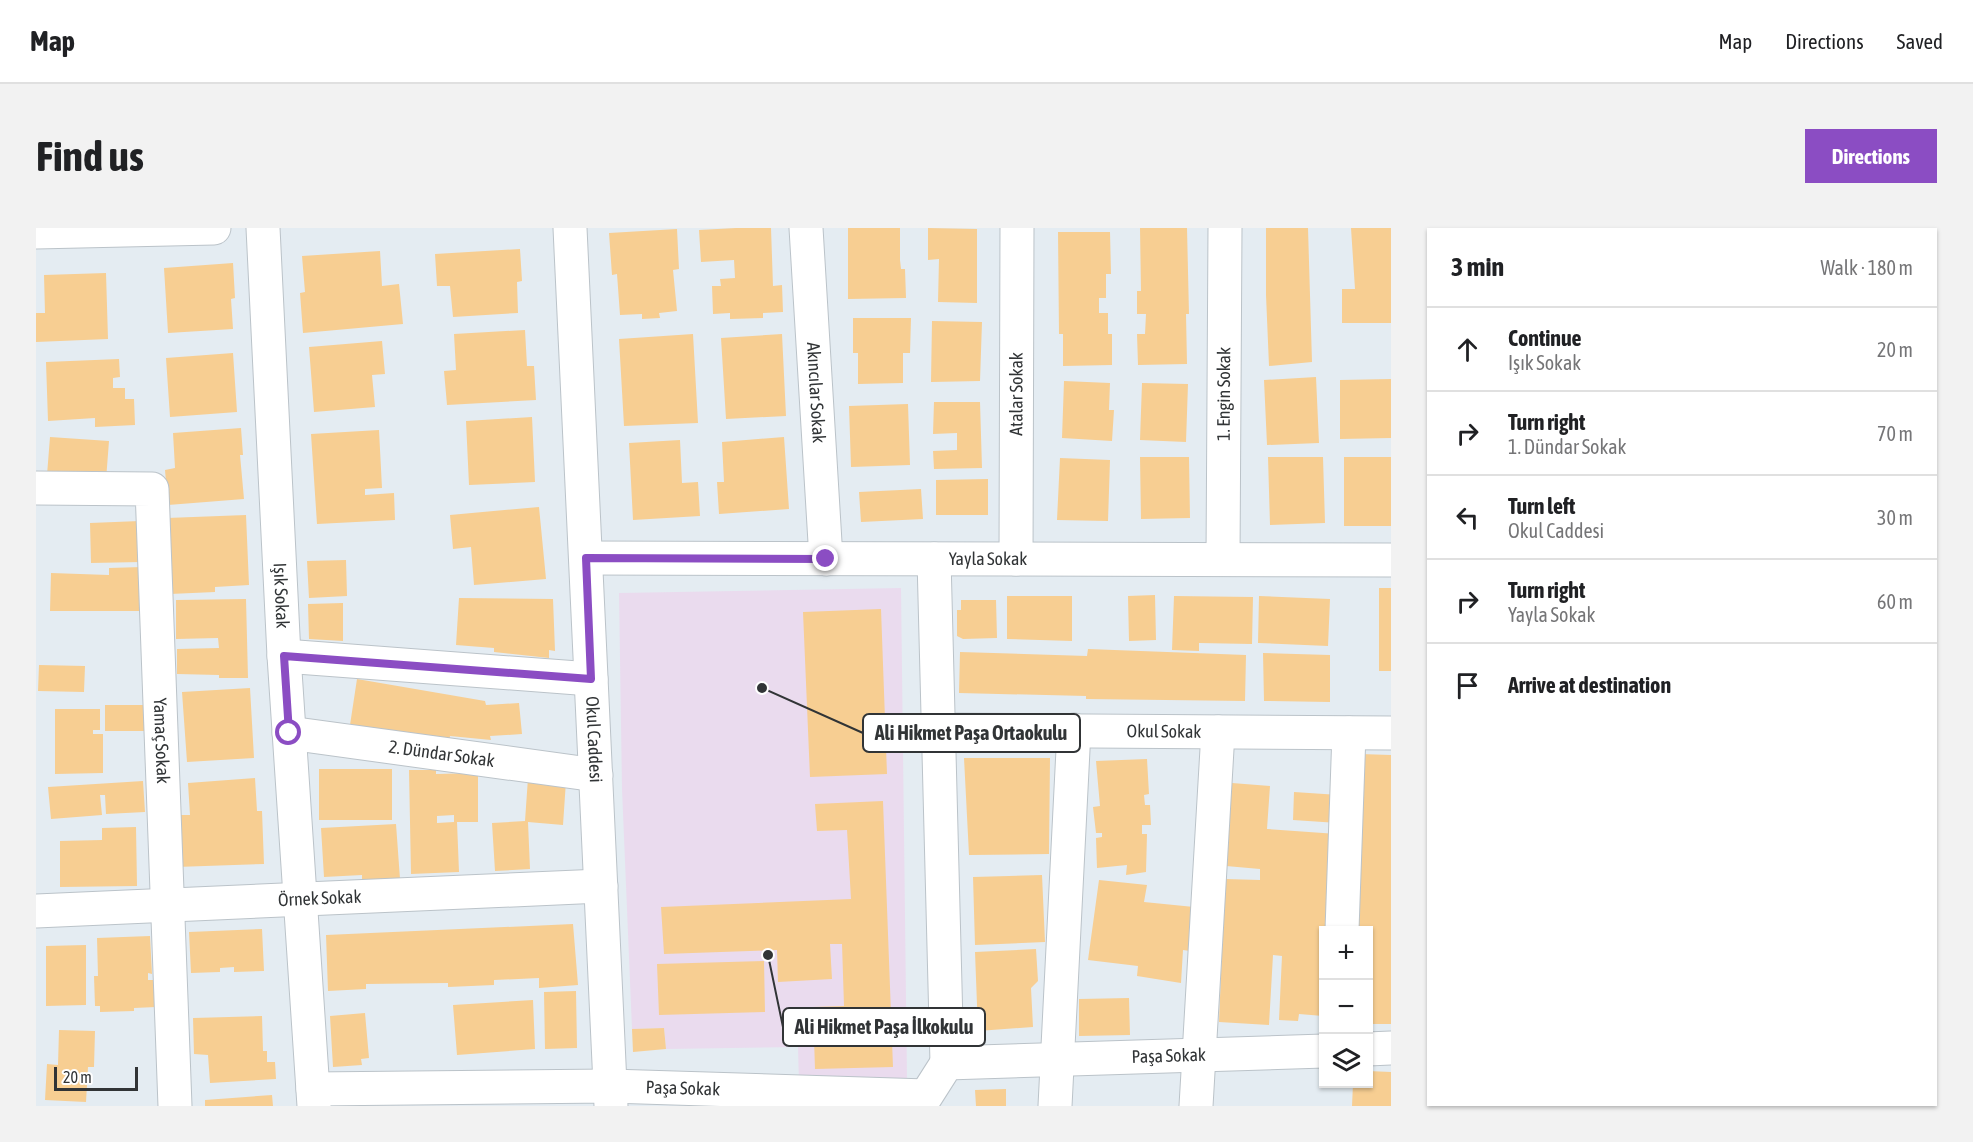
<!DOCTYPE html>
<html lang="en">
<head>
<meta charset="utf-8">
<style>
  :root { --surface:#fff; --page:#f2f2f2; --text:#202124; --muted:#757577; --line:#e0e0e0; --accent:#8b4dc3 }
  body { margin:0; font-family:"Asap Condensed",sans-serif; background:var(--page); color:var(--text) }
  .controls { position:absolute; right:18px; bottom:18px; display:grid; overflow:hidden; border-radius:0px; box-shadow:0 2px 4px #0004 }
  .controls button { width:54px; height:54px; display:grid; place-items:center; padding:0; border:0; border-bottom:2px solid var(--line); background:var(--surface); color:var(--text); font:30px sans-serif }
  .scale { position:absolute; left:18px; bottom:15px; width:84px; box-sizing:border-box; padding-left:6px; border:3px solid #313436; border-top:0; font-size:16px; line-height:21px; white-space:nowrap; color:#313436; -webkit-text-stroke:4px #fff; paint-order:stroke }
  .stop { position:absolute; width:18px; height:18px; margin:-14px; border:4px solid #8b4dc3; border-radius:50%; background:#fff }
  .stop.end { background:#8b4dc3; border-color:#fff; box-shadow:0 2px 6px #0008 }
  .list { margin:0; padding:0; list-style:none }
  h2 { display:flex; justify-content:space-between; align-items:center; height:78px; margin:0; padding:0 24px; font-size:26px }
  h2 small { font-size:20px; font-weight:400; color:var(--muted) }
  .list li { display:grid; grid-template-columns:39px 1fr auto; gap:18px; align-items:center; box-sizing:border-box; height:84px; padding:0 24px; border-top:2px solid var(--line) }
  .list b { display:block; font-size:22px; white-space:nowrap }
  .list p { margin:0; font-size:20px; white-space:nowrap; color:var(--muted) }
  .list em { font-size:20px; font-style:normal; color:var(--muted) }
  .icon { flex:none; width:33px; height:33px; fill:none; stroke:currentColor; stroke-width:2; stroke-linecap:round; stroke-linejoin:round }
  .map { position:relative; flex:none; width:1355px; height:878px; overflow:hidden; border-radius:0px }
  header { display:flex; align-items:center; gap:36px; box-sizing:border-box; height:84px; padding:0 30px; background:var(--surface); border-bottom:2px solid var(--line) }
  header strong { font-size:28px }
  nav { display:flex; gap:33px; margin-inline-start:auto; font-size:21px }
  .intro { display:flex; align-items:center; justify-content:space-between; box-sizing:border-box; height:144px; padding:0 36px }
  h1 { margin:0; font-size:42px }
  .button { padding:15px 27px; border-radius:0px; background:var(--accent); color:#fff; font-size:21px; font-weight:700 }
  main { display:flex; gap:36px; padding:0 36px }
  aside { flex:1; background:var(--surface); border-radius:0px; box-shadow:0 2px 4px #0004 }
  .map>svg:first-child { display:block }
</style>
</head>
<body>
<header>
<strong>Map</strong>
<nav><a>Map</a><a>Directions</a><a>Saved</a></nav>
</header>
<div class="intro"><h1>Find us</h1><a class="button">Directions</a></div>
<main>
<div class="map">
<svg width="1355" height="878" viewBox="0 0 1355 878">
  <rect width="100%" height="100%" fill="#e4ecf2"/>
  <!-- education -->
  <path fill="#eadbee" d="M 865,360 L 871,852 L 763,855 L 762,819 L 630,821 L 628,800 L 596,801 L 586,561 L 583,365 Z"/>
  <!-- building -->
  <path fill="#f7ce92" fill-rule="evenodd" d="M 700,0 L 735,0 L 737,58 L 746,57 L 747,84 L 727,85 L 727,90 L 694,91 L 694,85 L 677,86 L 676,58 L 685,58 L 684,51 L 699,50 L 698,32 L 665,34 L 663,2 Z
    M 812,0 L 864,0 L 864,32 L 865,41 L 869,41 L 870,70 L 812,71 Z
    M 892,0 L 941,1 L 941,75 L 902,74 L 903,31 L 892,32 Z
    M 1104,0 L 1151,0 L 1153,86 L 1150,86 L 1151,136 L 1102,137 L 1101,106 L 1109,106 L 1110,86 L 1101,86 L 1101,63 L 1105,63 Z
    M 1230,0 L 1272,0 L 1276,134 L 1233,138 L 1230,67 Z
    M 1315,0 L 1355,0 L 1355,95 L 1306,95 L 1306,61 L 1319,61 Z
    M 641,1 L 643,41 L 637,42 L 641,83 L 623,85 L 624,90 L 606,91 L 606,86 L 584,87 L 581,46 L 576,47 L 573,5 Z
    M 1022,4 L 1074,4 L 1075,46 L 1070,46 L 1070,70 L 1063,70 L 1063,85 L 1072,85 L 1072,106 L 1076,106 L 1076,137 L 1027,138 L 1027,106 L 1023,106 Z
    M 484,21 L 486,53 L 481,54 L 482,85 L 417,89 L 414,58 L 401,58 L 399,26 Z
    M 344,23 L 346,58 L 363,56 L 367,96 L 267,105 L 264,65 L 269,64 L 266,28 Z
    M 197,35 L 199,70 L 195,71 L 197,101 L 132,105 L 128,40 Z
    M 70,45 L 72,111 L 0,114 L 0,85 L 9,85 L 8,47 Z
    M 817,90 L 875,90 L 874,125 L 867,125 L 867,155 L 822,156 L 822,125 L 817,125 Z
    M 896,93 L 946,94 L 944,153 L 895,154 Z
    M 489,102 L 491,138 L 498,138 L 500,172 L 411,177 L 408,143 L 420,142 L 418,106 Z
    M 657,106 L 662,195 L 588,198 L 583,111 Z
    M 746,106 L 750,188 L 690,191 L 685,110 Z
    M 346,113 L 349,146 L 336,147 L 339,179 L 278,184 L 273,119 Z
    M 197,125 L 201,184 L 134,189 L 130,130 Z
    M 83,131 L 84,149 L 77,150 L 77,160 L 89,160 L 89,171 L 98,171 L 99,197 L 59,199 L 59,190 L 12,193 L 10,134 Z
    M 1280,149 L 1283,215 L 1231,217 L 1228,152 Z
    M 1355,151 L 1355,210 L 1304,211 L 1304,152 Z
    M 1028,153 L 1074,155 L 1073,182 L 1078,182 L 1076,213 L 1026,210 Z
    M 1106,155 L 1152,156 L 1150,214 L 1104,212 Z
    M 898,174 L 944,174 L 946,240 L 898,241 L 897,223 L 921,222 L 921,205 L 897,206 Z
    M 872,176 L 874,237 L 815,239 L 813,178 Z
    M 496,189 L 499,254 L 433,257 L 430,193 Z
    M 205,200 L 207,227 L 204,227 L 208,271 L 132,277 L 129,242 L 139,240 L 137,205 Z
    M 343,202 L 346,260 L 329,261 L 329,267 L 358,265 L 359,292 L 281,296 L 275,206 Z
    M 14,209 L 73,213 L 70,252 L 11,247 Z
    M 748,209 L 753,281 L 683,286 L 681,254 L 688,254 L 686,214 Z
    M 644,212 L 646,255 L 662,254 L 664,288 L 597,292 L 593,215 Z
    M 1104,229 L 1153,229 L 1154,290 L 1105,291 Z
    M 1232,229 L 1287,229 L 1289,295 L 1234,297 Z
    M 1308,229 L 1355,229 L 1355,298 L 1308,298 Z
    M 1024,230 L 1074,232 L 1072,293 L 1021,292 Z
    M 952,251 L 952,287 L 900,287 L 900,252 Z
    M 885,261 L 887,291 L 825,294 L 823,264 Z
    M 503,279 L 510,351 L 438,357 L 435,319 L 417,321 L 414,287 Z
    M 210,287 L 213,357 L 179,359 L 179,364 L 134,366 L 131,290 Z
    M 104,293 L 105,334 L 55,335 L 54,295 Z
    M 310,332 L 311,368 L 273,370 L 271,333 Z
    M 106,339 L 106,383 L 14,383 L 15,345 L 73,347 L 73,340 Z
    M 1343,360 L 1355,360 L 1355,443 L 1343,443 Z
    M 1119,367 L 1120,412 L 1093,413 L 1092,368 Z
    M 971,368 L 1036,368 L 1036,413 L 971,411 Z
    M 1138,368 L 1217,369 L 1216,416 L 1163,415 L 1163,423 L 1136,422 Z
    M 1223,368 L 1294,371 L 1292,418 L 1222,415 Z
    M 423,370 L 517,371 L 519,423 L 513,422 L 513,430 L 458,424 L 458,420 L 420,417 Z
    M 210,371 L 212,450 L 183,450 L 183,447 L 141,446 L 141,421 L 183,420 L 182,410 L 140,411 L 140,372 Z
    M 925,372 L 960,372 L 961,410 L 927,411 L 921,408 L 921,382 L 925,382 Z
    M 307,375 L 307,413 L 273,411 L 272,376 Z
    M 845,381 L 851,546 L 774,549 L 767,384 Z
    M 1052,421 L 1210,427 L 1209,473 L 1050,471 L 1050,468 L 923,465 L 924,424 L 1051,428 Z
    M 1227,425 L 1294,427 L 1294,474 L 1228,473 Z
    M 3,437 L 49,438 L 48,464 L 2,463 Z
    M 321,451 L 449,473 L 450,477 L 483,475 L 486,506 L 454,508 L 455,512 L 414,508 L 413,514 L 314,497 Z
    M 214,460 L 218,530 L 151,534 L 146,464 Z
    M 69,477 L 111,477 L 111,503 L 69,503 Z
    M 19,481 L 64,481 L 64,502 L 57,502 L 57,506 L 67,506 L 67,545 L 19,546 Z
    M 1324,526 L 1355,527 L 1355,796 L 1332,796 L 1332,702 L 1319,702 Z
    M 928,530 L 1014,530 L 1013,626 L 933,627 Z
    M 1111,531 L 1113,566 L 1108,567 L 1109,577 L 1114,577 L 1115,597 L 1106,597 L 1106,606 L 1111,606 L 1110,644 L 1090,647 L 1091,637 L 1061,640 L 1060,610 L 1066,609 L 1066,605 L 1060,605 L 1057,579 L 1064,578 L 1060,533 Z
    M 283,541 L 356,541 L 356,592 L 283,592 Z
    M 373,542 L 400,542 L 400,546 L 442,545 L 442,594 L 421,594 L 423,644 L 375,646 ZM 418,587 L 418,594 L 401,595 L 401,588 Z
    M 219,550 L 221,583 L 226,583 L 228,636 L 140,639 L 138,587 L 154,587 L 152,555 Z
    M 492,550 L 530,553 L 527,597 L 492,594 L 494,641 L 459,643 L 456,595 L 489,593 Z
    M 107,553 L 109,584 L 70,586 L 69,567 L 64,567 L 66,587 L 15,591 L 12,559 Z
    M 1196,555 L 1234,558 L 1231,601 L 1301,606 L 1295,702 L 1287,702 L 1287,788 L 1263,786 L 1262,793 L 1243,792 L 1246,728 L 1237,727 L 1233,797 L 1183,794 L 1189,651 L 1224,652 L 1224,641 L 1190,638 Z
    M 1258,564 L 1303,567 L 1302,595 L 1257,592 Z
    M 847,573 L 857,839 L 779,841 L 777,779 L 808,778 L 806,716 L 794,716 L 796,751 L 742,754 L 741,722 L 628,726 L 625,679 L 815,671 L 811,602 L 781,603 L 779,576 Z
    M 360,596 L 364,651 L 326,653 L 326,647 L 288,649 L 285,600 Z
    M 100,599 L 101,658 L 24,659 L 24,613 L 66,612 L 66,600 Z
    M 1006,647 L 1009,714 L 939,717 L 937,649 Z
    M 1063,652 L 1111,657 L 1108,674 L 1158,679 L 1154,723 L 1147,722 L 1145,755 L 1101,748 L 1102,738 L 1052,732 Z
    M 537,696 L 542,757 L 503,760 L 503,750 L 458,752 L 458,757 L 412,759 L 412,755 L 330,756 L 330,761 L 292,763 L 290,707 Z
    M 226,701 L 228,743 L 198,744 L 198,739 L 184,740 L 184,744 L 155,745 L 153,704 Z
    M 114,708 L 116,746 L 112,745 L 112,752 L 119,752 L 120,779 L 98,780 L 98,783 L 64,784 L 64,778 L 59,778 L 58,748 L 62,748 L 61,710 Z
    M 50,717 L 50,777 L 10,778 L 10,718 Z
    M 1000,721 L 1002,753 L 995,760 L 997,799 L 942,803 L 939,724 Z
    M 728,733 L 729,784 L 623,787 L 621,736 Z
    M 540,763 L 541,820 L 509,821 L 508,764 Z
    M 1093,770 L 1094,807 L 1043,808 L 1043,771 Z
    M 497,772 L 499,821 L 421,827 L 417,777 Z
    M 329,785 L 333,830 L 325,831 L 326,837 L 297,839 L 294,788 Z
    M 226,788 L 227,823 L 231,823 L 231,834 L 239,834 L 240,851 L 174,855 L 172,827 L 158,826 L 157,790 Z
    M 628,800 L 630,821 L 597,824 L 596,801 Z
    M 23,802 L 59,803 L 58,839 L 52,839 L 50,874 L 9,872 L 11,836 L 22,837 Z
    M 1332,843 L 1355,844 L 1355,878 L 1316,878 L 1317,856 L 1332,856 Z
    M 970,861 L 970,878 L 940,878 L 939,862 Z
    M 236,867 L 237,878 L 169,878 L 169,872 Z"/>
  <g fill="none" stroke-linecap="round" stroke-linejoin="round">
    <defs>
      <g id="minor">
        <path id="s1" d="M 227,0 L 248,428 L 278,878"/>
        <path id="s2" d="M 770,0 L 790,331"/>
        <path d="M 0,4 L 178,0"/>
        <path id="s3" d="M 0,260 L 116,261 L 139,878"/>
        <path id="s4" d="M 550,330 L 1355,332"/>
        <path d="M 898,331 L 911,835"/>
        <path id="s5" d="M 980,331 L 981,0"/>
        <path id="s6" d="M 1187,331 L 1189,0"/>
        <path d="M 248,428 L 555,451"/>
        <path id="s7" d="M 902,502 L 1355,505"/>
        <path id="s8" d="M 253,505 L 560,547"/>
        <path id="s9" d="M 0,683 L 565,658"/>
        <path d="M 1306,702 L 1313,505"/>
        <path d="M 1332,821 L 1355,820"/>
        <path id="s10" d="M 277,861 L 574,858 L 890,868 L 911,835 L 1288,823"/>
        <path d="M 1019,878 L 1038,502"/>
        <path d="M 1160,878 L 1182,504"/>
      </g>
      <g id="major">
        <path id="s11" d="M 534,0 L 575,878"/>
      </g>
    </defs>
    <!-- minor casing -->
    <use href="#minor" stroke="#bbc3c9" stroke-width="35"/>
    <!-- major casing -->
    <use href="#major" stroke="#bbc3c9" stroke-width="35"/>
    <!-- minor -->
    <use href="#minor" stroke="#fff" stroke-width="33"/>
    <!-- major -->
    <use href="#major" stroke="#fff" stroke-width="33"/>
  </g>
  <g fill="none" stroke-linecap="round" stroke-linejoin="round">
    <!-- route -->
    <path stroke="#8b4dc3" stroke-width="8" d="M 253,505 L 248,428 L 555,451 L 550,330 L 790,331"/>
  </g>
  <g text-anchor="middle" stroke-width="4.5" stroke-linejoin="round" paint-order="stroke">
    <!-- street labels -->
    <g font-size="18" fill="#313436" stroke="#fff">
      <text dy="6" stroke="none"><textPath href="#s2" startOffset="165">Akıncılar Sokak</textPath></text>
      <text dy="6" stroke="none"><textPath href="#s5" startOffset="165">Atalar Sokak</textPath></text>
      <text dy="6" stroke="none"><textPath href="#s6" startOffset="165">1. Engin Sokak</textPath></text>
      <text dy="6" stroke="none"><textPath href="#s4" startOffset="402">Yayla Sokak</textPath></text>
      <text dy="6" stroke="none"><textPath href="#s1" startOffset="368">Işık Sokak</textPath></text>
      <text dy="6" stroke="none"><textPath href="#s7" startOffset="226">Okul Sokak</textPath></text>
      <text dy="6" stroke="none"><textPath href="#s11" startOffset="512">Okul Caddesi</textPath></text>
      <text dy="6" stroke="none"><textPath href="#s3" startOffset="368">Yamaç Sokak</textPath></text>
      <text dy="6" stroke="none"><textPath href="#s8" startOffset="154">2. Dündar Sokak</textPath></text>
      <text dy="6" stroke="none"><textPath href="#s9" startOffset="284">Örnek Sokak</textPath></text>
      <text dy="6" stroke="none"><textPath href="#s10" startOffset="874">Paşa Sokak</textPath></text>
      <text dy="6" stroke="none"><textPath href="#s10" startOffset="370">Paşa Sokak</textPath></text>
    </g>
  </g>
  <!-- callouts -->
  <path fill="none" stroke="#313436" stroke-width="2" d="M726 460L827 505M732 727L747 799"/>
  <g fill="#313436" stroke="#fff" stroke-width="2">
    <circle cx="726" cy="460" r="6"/>
    <circle cx="732" cy="727" r="6"/>
  </g>
  <g fill="#fff" stroke="#313436" stroke-width="2">
    <rect x="827" y="486" width="217" height="38" rx="6"/>
    <rect x="747" y="780" width="202" height="38" rx="6"/>
  </g>
  <g font-size="20" text-anchor="middle" font-weight="bold" fill="#313436">
    <text x="935" y="512">Ali Hikmet Paşa Ortaokulu</text>
    <text x="848" y="806">Ali Hikmet Paşa İlkokulu</text>
  </g>
</svg>
<div class="controls">
<button>+</button>
<button>−</button>
<button><svg class="icon" aria-label="layers" viewBox="0 0 24 24"><path d="M12 4l9 5-9 5-9-5zM3 14l9 5 9-5"/></svg></button>
</div>
<div class="scale">20 m</div>
<div class="stop" style="left:253px;top:505px"></div>
<div class="stop end" style="left:790px;top:331px"></div>
</div>
<aside>
<h2>3 min<small>Walk · 180 m</small></h2>
<ul class="list">
<li><svg class="icon" aria-label="ahead" viewBox="0 0 24 24"><path d="M12 20V5M6 11l6-6 6 6"/></svg><div><b>Continue</b><p>Işık Sokak</p></div><em>20 m</em></li>
<li><svg class="icon" aria-label="right" viewBox="0 0 24 24"><path d="M7 20v-9h11M14 6l5 5-5 5"/></svg><div><b>Turn right</b><p>1. Dündar Sokak</p></div><em>70 m</em></li>
<li><svg class="icon" aria-label="left" viewBox="0 0 24 24"><path d="M17 20v-9H6M10 6l-5 5 5 5"/></svg><div><b>Turn left</b><p>Okul Caddesi</p></div><em>30 m</em></li>
<li><svg class="icon" aria-label="right" viewBox="0 0 24 24"><path d="M7 20v-9h11M14 6l5 5-5 5"/></svg><div><b>Turn right</b><p>Yayla Sokak</p></div><em>60 m</em></li>
<li><svg class="icon" aria-label="arrive" viewBox="0 0 24 24"><path d="M6 21V4h12l-3 4 3 4H6"/></svg><div><b>Arrive at destination</b></div></li>
</ul>
</aside>
</main>
</body>
</html>
